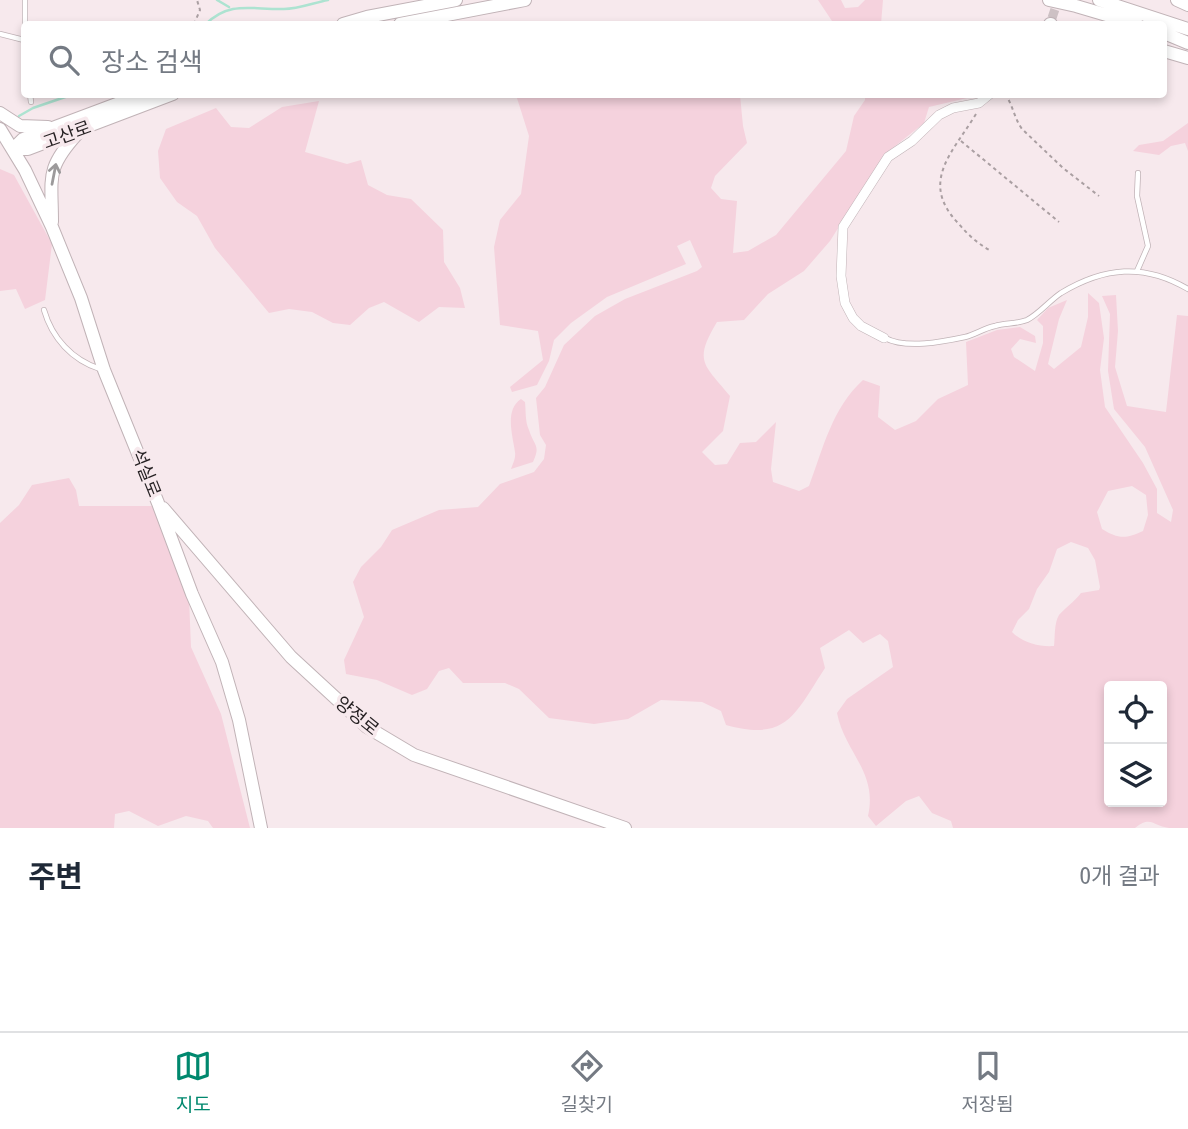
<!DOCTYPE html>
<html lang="ko">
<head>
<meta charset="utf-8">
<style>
  :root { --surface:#fff; --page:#f2f2f3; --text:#1f2937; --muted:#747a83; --line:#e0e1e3; --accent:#00886e }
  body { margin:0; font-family:"Fira Sans Condensed","Noto Sans KR",sans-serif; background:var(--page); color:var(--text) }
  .controls { position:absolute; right:21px; bottom:21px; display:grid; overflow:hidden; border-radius:7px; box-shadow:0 4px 10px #0003 }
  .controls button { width:63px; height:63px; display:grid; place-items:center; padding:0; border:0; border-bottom:2px solid var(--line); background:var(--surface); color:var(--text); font:35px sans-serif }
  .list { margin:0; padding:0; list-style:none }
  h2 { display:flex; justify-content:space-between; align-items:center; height:91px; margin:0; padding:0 28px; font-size:30px }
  h2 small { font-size:23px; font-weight:400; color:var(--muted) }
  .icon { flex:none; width:38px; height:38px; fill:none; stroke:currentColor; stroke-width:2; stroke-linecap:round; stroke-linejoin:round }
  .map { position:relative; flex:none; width:1188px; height:828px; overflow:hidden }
  .search { position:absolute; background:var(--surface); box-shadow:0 4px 10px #0003; left:21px; right:21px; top:21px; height:77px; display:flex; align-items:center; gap:18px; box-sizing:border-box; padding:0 24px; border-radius:7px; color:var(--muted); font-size:26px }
  .sheet { height:203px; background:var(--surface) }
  nav { display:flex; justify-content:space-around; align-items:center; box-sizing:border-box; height:98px; border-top:2px solid var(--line); background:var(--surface); font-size:19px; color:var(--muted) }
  nav a { display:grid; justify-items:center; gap:4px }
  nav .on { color:var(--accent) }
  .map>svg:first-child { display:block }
</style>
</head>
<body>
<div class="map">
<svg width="1188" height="828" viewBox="0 0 1188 828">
  <rect width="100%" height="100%" fill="#f7e9ed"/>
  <!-- green -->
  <path fill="#f5d2dd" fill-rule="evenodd" d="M 818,0 L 841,0 L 845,8 L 858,7 L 865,0 L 883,0 L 881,24 L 834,24 Z
    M 516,95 L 740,95 L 743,126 L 747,143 L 715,176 L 711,188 L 721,199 L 737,201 L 733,253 L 748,251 L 776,235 L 846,151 L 854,116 L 865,100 L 865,95 L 966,95 L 967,98 L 929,107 L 924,123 L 884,155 L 830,241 L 804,271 L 768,294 L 744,320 L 717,322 C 693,362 704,364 730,396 L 723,431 L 702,452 L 715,465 L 727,464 L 740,443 L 756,442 L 776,422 L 771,469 L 773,482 L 799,491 L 809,486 C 823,449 832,408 863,380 L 880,386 L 878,417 L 895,430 L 916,421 L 938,399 L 968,385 L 966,342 L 997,330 L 1020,327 L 1035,336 L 1036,343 L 1020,339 L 1011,349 L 1014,357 L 1035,371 L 1043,343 L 1043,326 L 1037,320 L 1048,308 L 1067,300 L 1059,319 L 1048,364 L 1054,369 L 1081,347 L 1088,317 L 1088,293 L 1099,303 L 1104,338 L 1100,370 L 1105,407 L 1143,463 L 1157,489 L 1157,513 L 1171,522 L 1173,510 L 1145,447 L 1114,409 L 1108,371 L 1110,314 L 1102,296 L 1116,295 L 1118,331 L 1115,367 L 1127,406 L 1166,412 L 1177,315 L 1188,316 L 1188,828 C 1182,828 1175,828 1169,828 C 1153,826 1151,815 1135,828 L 953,828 L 951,821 L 932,813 L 919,796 L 906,801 L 876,826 L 868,816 C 878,772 845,753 837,713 L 847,699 L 893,667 L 888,641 L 880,634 L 863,643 L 849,630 L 820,648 L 825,668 C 795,714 787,742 726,725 L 721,711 L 702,702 L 661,700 L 628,719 L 594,724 L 549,718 L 519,689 L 505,683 L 463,683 L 449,668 L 439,671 L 427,689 L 412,695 L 377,680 L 346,674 L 344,660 L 364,617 L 353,582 L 361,567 L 381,547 L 392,530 L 439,510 L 478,507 L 500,484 L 534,472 L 544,459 L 546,445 L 540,435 L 536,398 L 545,387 L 564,345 L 595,316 L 625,299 L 697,271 L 702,267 L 690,240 L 677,246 L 686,264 L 607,297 L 571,323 L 554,340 L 549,361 L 537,385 L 512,392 L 510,387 L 543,360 L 538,331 L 500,325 L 494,247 L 500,220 L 521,194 L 529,136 ZM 1132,486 L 1146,495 L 1148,515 L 1143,531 C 1126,539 1118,539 1102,529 L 1097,512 L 1108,491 ZM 1071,542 L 1088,548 L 1095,560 L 1100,587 L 1099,590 L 1081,593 C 1075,601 1064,609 1059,615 C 1054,623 1055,637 1054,646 C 1039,647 1023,643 1012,632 L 1018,620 L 1029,609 L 1037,589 L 1049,572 L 1057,549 ZM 1109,686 L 1162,686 L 1162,802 L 1109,802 Z
    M 319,101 L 305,152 L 347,164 L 361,160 L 368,185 L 387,195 L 411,199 L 443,230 L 444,262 L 460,288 L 465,308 L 439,307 L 419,322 L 384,302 L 369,308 L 350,325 L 333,323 L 312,312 L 289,309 L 269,313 L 215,248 L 197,216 L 177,202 L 160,178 L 158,151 L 166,129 L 216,108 L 231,127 L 249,128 L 282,107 Z
    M 1188,123 L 1188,151 L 1185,143 L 1171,146 L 1159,155 L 1133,151 L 1139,145 L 1163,141 Z
    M 0,169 L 14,175 L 52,244 L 45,300 L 25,309 L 16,289 L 0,291 Z
    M 521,399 L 525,402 C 526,411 525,422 529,430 C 534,446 541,445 533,462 L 511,469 C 513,463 516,458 515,452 C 513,437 504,410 521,399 Z
    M 69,478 L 76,490 L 79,506 L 152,506 L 189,598 L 191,647 L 221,714 L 250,828 L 213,828 L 208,821 L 186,816 L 158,826 L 129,811 L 115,814 L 114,828 L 0,828 L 0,523 L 19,505 L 32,485 Z"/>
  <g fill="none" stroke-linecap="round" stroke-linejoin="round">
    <!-- stream -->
    <path stroke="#ade3d1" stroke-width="2.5" d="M 217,0 L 229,7
      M 206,24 C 230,0 253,10 284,9 C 298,9 313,3 328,0
      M 19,116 L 33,108 L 74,94"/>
    <!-- street-tunnel -->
    <path stroke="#cdc1c4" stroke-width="9" stroke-dasharray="9 4.5" stroke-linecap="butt" d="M 1052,18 L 1058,0"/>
    <defs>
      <path id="lane" d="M 25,0 L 25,24
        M 0,34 L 24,40
        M 30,94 L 31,102
        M 1137,271 L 1148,246 L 1137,196 L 1138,173
        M 44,310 C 52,338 72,360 100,369
        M 885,338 C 906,349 942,342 965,337 C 975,335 984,328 995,326 C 1005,323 1017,324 1027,320 C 1039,314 1049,301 1061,293 C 1104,267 1144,263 1188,289"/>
      <path id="street" d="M 884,338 L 861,326 L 853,318 L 845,303 L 841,276 L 843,227 L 888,157 L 912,141 L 939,115 L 953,108 L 979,103 L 990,94"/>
      <path id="secondary" d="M 1049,0 L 1076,6 L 1137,24
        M 1099,0 L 1188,29
        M 1177,0 L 1188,5
        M 343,24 L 367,17 L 456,0
        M 400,24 L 525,0
        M 1050,24 L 1051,24
        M 1164,33 L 1188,43
        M 1164,51 L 1188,58
        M 0,113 L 20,126 L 48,127
        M 0,129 L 25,170 L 52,227 L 81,298 L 104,370 L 158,503 L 192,594 L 222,662 L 239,720 L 261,828
        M 13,149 L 28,149 L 173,94
        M 13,149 L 23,139 L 143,94
        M 52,222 C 52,177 45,169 78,133
        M 163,508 L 291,657 L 367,727 L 414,755 L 625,828"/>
    </defs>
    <!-- lane casing -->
    <use href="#lane" stroke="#c1b3b7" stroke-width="6"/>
    <!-- street casing -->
    <use href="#street" stroke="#c1b3b7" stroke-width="10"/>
    <!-- secondary casing -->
    <use href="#secondary" stroke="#c1b3b7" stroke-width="14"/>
    <!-- path -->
    <path stroke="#aa9fa2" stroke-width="2" stroke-dasharray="3.5 3.5" stroke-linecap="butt" d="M 194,24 L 200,10 L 197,0
      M 1005,94 C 1013,105 1014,118 1022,129 L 1063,168 L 1099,196
      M 976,114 C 953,152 919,182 958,223 C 968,235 977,243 991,251
      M 961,141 L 1059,222"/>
    <!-- lane -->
    <use href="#lane" stroke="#fff" stroke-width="4.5"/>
    <!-- street -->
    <use href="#street" stroke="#fff" stroke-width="9"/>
    <!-- secondary -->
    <use href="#secondary" stroke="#fff" stroke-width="12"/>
  </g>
  <!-- one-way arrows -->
  <defs><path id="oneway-shaft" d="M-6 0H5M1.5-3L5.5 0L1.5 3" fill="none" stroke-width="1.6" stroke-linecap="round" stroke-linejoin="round" transform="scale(1.75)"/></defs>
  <use stroke="#9c9a9b" href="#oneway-shaft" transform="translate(54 174) rotate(-79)"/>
  <g text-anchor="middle" stroke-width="7" stroke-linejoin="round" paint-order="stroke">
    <!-- street labels -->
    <g font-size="18" fill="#241f21" stroke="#f7e9ed">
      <text transform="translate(67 135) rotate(-20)" y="6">고산로</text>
      <text transform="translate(146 473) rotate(68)" y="6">석실로</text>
      <text transform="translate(357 716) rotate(39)" y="6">양정로</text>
    </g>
  </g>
</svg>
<div class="controls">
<button><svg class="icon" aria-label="locate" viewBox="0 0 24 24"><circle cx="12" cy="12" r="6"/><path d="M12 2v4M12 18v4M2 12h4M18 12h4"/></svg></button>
<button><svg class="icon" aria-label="layers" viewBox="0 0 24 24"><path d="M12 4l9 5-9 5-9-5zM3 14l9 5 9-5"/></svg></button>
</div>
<div class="search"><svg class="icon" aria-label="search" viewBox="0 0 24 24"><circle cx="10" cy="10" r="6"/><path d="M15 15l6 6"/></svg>장소 검색</div>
</div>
<section class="sheet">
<h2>주변<small>0개 결과</small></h2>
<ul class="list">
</ul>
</section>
<nav>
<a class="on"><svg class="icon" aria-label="map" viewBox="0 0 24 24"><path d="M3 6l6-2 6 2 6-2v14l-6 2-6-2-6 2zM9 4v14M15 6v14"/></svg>지도</a>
<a><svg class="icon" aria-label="directions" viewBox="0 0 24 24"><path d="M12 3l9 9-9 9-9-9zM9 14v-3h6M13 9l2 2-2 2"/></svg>길찾기</a>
<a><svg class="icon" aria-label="saved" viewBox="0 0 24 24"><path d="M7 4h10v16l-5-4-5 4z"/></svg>저장됨</a>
</nav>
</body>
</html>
